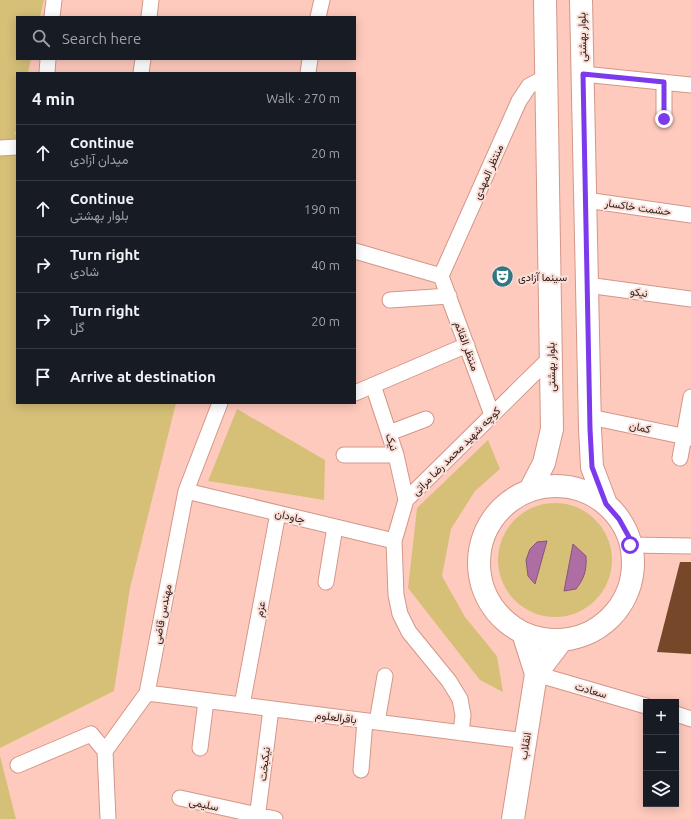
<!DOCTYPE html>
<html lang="en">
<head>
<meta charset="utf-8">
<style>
  :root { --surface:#171b24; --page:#242831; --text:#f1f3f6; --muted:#9ea1a6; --line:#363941 }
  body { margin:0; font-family:Ubuntu,Vazirmatn,sans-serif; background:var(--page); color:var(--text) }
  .controls { position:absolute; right:12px; bottom:12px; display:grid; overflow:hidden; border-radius:0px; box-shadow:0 2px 10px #0003 }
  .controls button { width:36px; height:36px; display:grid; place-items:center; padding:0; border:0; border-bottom:1px solid var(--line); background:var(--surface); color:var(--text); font:20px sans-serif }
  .stop { position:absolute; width:12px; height:12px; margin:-9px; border:3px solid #7c3aed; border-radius:50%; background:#fff }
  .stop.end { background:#7c3aed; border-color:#fff; box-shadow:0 1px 4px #0008 }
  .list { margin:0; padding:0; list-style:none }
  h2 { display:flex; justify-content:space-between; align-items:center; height:52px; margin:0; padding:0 16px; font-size:17px }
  h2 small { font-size:13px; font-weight:400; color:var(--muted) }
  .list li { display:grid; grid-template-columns:26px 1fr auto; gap:12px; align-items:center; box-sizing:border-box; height:56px; padding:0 16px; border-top:1px solid var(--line) }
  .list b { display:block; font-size:15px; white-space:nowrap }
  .list p { margin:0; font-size:13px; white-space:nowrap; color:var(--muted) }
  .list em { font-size:13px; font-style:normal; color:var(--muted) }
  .icon { flex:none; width:22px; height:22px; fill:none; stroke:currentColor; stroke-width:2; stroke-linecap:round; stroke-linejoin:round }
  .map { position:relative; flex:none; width:691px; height:819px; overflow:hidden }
  .search { position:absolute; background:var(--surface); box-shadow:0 2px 10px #0003; left:16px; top:16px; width:340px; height:44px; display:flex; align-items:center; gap:10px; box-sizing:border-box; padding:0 14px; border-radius:0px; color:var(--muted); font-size:15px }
  .panel { position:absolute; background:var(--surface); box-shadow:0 2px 10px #0003; left:16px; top:72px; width:340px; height:332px; border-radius:0px }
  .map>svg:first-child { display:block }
</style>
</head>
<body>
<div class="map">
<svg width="691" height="819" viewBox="0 0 691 819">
  <rect width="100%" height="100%" fill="#ffcabe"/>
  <!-- green -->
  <path fill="#d6c077" d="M 0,0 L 44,0 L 40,17 L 17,17 L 17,59 L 31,59 L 28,73 L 17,73 L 17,127 L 15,134 L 17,135 L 17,403 L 176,403 L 130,588 L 114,691 L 0,748 Z
    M 237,409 L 325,460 L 324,500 L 208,481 Z
    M 488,440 L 500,469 L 475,491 L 451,529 L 442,576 L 465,617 L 497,656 L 503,692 L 480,680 L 408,588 L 417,508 Z
    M498 560a57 57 0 1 1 114 0a57 57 0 1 1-114 0Z
    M 0,756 L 16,819 L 0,819 Z"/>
  <!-- water -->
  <path fill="#ae6ea3" stroke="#885578" d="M 547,541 L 535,584 L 528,576 L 526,560 L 530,549 L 537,542 Z
    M 573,544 L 586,556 C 587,570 584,579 576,589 L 564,591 Z"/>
  <!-- building -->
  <path fill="#764829" d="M 680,562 L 691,562 L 691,654 L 657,652 Z"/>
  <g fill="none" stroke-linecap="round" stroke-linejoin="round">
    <defs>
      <path id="minor" d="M 52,17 L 54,0
        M 149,17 L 151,0
        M 318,17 L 322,0
        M 47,73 L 48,59
        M 141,73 L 143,59
        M 308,73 L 310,59
        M 583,74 L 691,85
        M 664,119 L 664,82
        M 0,148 L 17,147
        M 586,200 L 691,215
        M 355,251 L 441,276
        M 441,276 L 519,101 L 529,86 L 546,77
        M 441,276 L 492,415
        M 587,285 L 691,299
        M 390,300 L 449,296
        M 373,385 L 396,455 L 406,500
        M 355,393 L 467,345
        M 590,417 L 691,438
        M 389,433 L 426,419
        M 344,455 L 396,455
        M 680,458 L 691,397
        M 186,491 L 394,541
        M 630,545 L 691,546
        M 326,582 L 335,527
        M 536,674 L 646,706
        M 147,693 L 526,741
        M 242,705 L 278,513
        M 676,714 L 691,719
        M 377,722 L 385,676
        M 461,733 L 463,715 L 460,699 L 449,681 L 409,632 L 400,614 L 396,595 L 394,541 L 406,500 L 551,357
        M 200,748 L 206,701
        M 18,765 L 91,734 L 105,751
        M 361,770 L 365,721
        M 180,798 L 275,819
        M 108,819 L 105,751 L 147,693 L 186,491 L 220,403
        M 257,819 L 271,709"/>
      <path id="primary" d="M 581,0 L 590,429 L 592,467 L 606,504
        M479 563a77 77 0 1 1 154 0a77 77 0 1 1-154 0Z
        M 530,490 L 544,463 L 552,429 L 545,0
        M 536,674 L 562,640
        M 513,819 L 536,674 L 523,633"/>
    </defs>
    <!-- minor casing -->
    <use href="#minor" stroke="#d49688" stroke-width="17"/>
    <!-- primary casing -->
    <use href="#primary" stroke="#d49688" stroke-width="24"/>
    <!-- minor -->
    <use href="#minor" stroke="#fff" stroke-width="15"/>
    <!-- primary -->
    <use href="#primary" stroke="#fff" stroke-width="22"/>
  </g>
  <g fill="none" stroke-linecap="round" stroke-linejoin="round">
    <!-- route -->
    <path stroke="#7c3aed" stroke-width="5" d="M 630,545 L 629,537 L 619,519 L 606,504 L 592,467 L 590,429 L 583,74 L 664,82 L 664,119"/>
  </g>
  <!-- icons -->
  <defs>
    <symbol id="theatre-disc" viewBox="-11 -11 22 22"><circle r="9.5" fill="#317684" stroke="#f9dfd8"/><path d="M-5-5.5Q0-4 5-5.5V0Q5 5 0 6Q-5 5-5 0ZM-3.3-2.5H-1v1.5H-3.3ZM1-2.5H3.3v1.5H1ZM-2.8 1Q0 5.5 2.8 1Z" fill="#fff"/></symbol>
  </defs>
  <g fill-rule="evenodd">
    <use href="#theatre-disc" x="490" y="264" width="25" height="25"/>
  </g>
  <g text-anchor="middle" stroke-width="4" stroke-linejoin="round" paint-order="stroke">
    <!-- street labels -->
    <g font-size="11" fill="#311a15" stroke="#f9dfd8">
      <text transform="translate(582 37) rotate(-91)" y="4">بلوار بهشتی</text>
      <text transform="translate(488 172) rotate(-66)" y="4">منتظر المهدی</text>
      <text transform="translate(638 207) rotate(8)" y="4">حشمت خاکسار</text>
      <text transform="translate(639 292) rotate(8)" y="4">نیکو</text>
      <text transform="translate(467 346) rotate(70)" y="4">منتظر القائم</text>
      <text transform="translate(551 367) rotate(-91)" y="4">بلوار بهشتی</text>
      <text transform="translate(640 427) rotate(12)" y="4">کمان</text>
      <text transform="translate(392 442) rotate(72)" y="4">نیک</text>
      <text transform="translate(456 451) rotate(-45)" y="4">کوچه شهید محمد رضا مراتی</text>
      <text transform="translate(290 516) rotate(13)" y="4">جاودان</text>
      <text transform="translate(260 609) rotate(-79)" y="4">عزم</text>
      <text transform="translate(162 614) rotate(-79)" y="4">مهندس قاضی</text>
      <text transform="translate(591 690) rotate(16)" y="4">سعادت</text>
      <text transform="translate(336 717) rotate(7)" y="4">باقرالعلوم</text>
      <text transform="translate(525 746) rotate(-81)" y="4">انقلاب</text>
      <text transform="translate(264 764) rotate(-83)" y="4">نیکبخت</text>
      <text transform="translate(204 804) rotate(12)" y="4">سلیمی</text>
    </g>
    <!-- poi labels -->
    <g font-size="11" fill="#311a15" stroke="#f9dfd8" text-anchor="start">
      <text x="518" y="281">سینما آزادی</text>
    </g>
  </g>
</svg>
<div class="controls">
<button>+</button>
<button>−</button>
<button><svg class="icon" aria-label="layers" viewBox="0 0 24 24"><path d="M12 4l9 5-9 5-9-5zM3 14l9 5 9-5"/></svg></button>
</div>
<div class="stop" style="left:630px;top:545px"></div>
<div class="stop end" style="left:664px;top:119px"></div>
<div class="search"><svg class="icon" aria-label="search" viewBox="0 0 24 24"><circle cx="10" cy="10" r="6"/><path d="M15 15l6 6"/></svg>Search here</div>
<section class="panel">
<h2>4 min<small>Walk · 270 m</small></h2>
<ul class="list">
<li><svg class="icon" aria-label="ahead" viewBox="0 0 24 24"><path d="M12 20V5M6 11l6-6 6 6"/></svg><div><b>Continue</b><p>میدان آزادی</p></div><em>20 m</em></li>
<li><svg class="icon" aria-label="ahead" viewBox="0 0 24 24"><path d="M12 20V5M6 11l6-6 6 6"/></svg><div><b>Continue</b><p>بلوار بهشتی</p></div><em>190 m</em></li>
<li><svg class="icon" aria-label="right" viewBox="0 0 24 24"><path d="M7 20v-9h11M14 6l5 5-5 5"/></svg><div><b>Turn right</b><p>شادی</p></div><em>40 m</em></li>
<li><svg class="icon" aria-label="right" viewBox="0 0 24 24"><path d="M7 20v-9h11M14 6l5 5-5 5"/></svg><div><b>Turn right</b><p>گل</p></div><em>20 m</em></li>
<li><svg class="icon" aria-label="arrive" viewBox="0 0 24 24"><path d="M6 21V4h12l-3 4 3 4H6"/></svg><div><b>Arrive at destination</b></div></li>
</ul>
</section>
</div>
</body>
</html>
